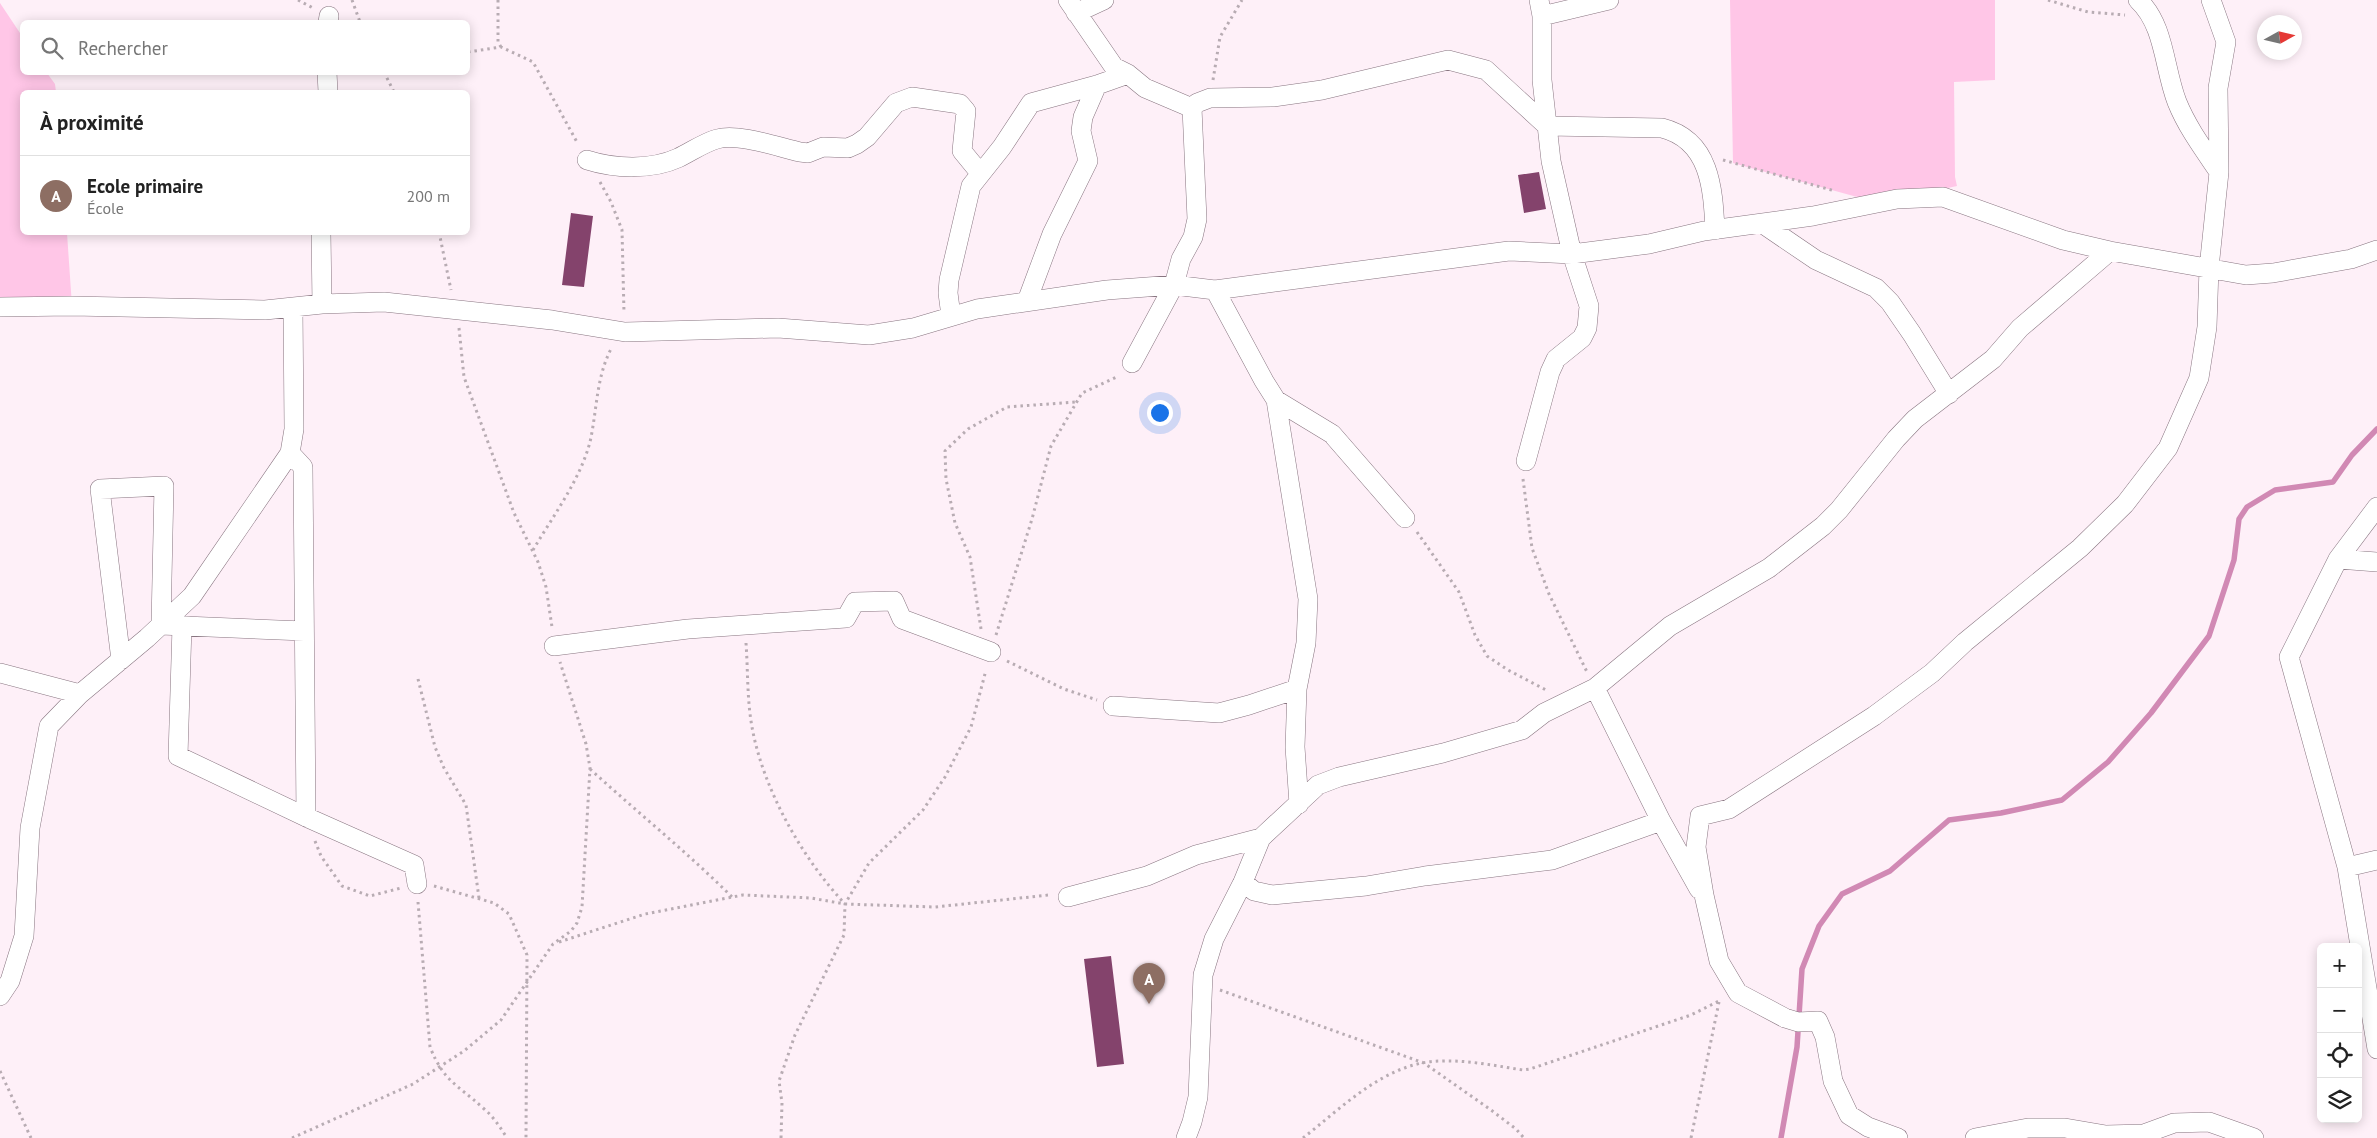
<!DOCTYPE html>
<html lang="fr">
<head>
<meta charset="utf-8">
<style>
  :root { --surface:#fff; --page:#f6f6f6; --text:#222; --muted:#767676; --line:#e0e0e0; --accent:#7c3aed }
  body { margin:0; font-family:"PT Sans",sans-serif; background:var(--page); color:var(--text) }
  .controls { position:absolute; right:15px; bottom:15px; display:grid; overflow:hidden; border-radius:8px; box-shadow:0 2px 12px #0003 }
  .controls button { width:45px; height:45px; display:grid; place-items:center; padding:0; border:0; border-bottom:1px solid var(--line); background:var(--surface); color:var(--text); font:25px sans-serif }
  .compass { position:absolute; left:2257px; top:15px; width:45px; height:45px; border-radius:50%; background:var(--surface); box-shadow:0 2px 12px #0003; rotate:82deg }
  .you { position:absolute; left:1159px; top:412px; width:18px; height:18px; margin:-12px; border:4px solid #fff; border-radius:50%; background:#1a73e8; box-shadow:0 0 0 8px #1a73e833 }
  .badge { display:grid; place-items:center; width:32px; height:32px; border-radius:50%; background:var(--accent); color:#fff; font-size:16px; font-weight:700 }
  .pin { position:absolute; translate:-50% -41px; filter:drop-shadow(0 1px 2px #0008) }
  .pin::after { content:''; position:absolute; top:26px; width:18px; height:15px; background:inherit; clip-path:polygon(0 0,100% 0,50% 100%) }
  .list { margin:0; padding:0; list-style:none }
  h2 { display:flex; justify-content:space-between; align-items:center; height:65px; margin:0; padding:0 20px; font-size:21px }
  h2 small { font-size:16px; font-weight:400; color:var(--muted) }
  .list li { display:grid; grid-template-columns:32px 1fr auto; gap:15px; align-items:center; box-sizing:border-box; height:80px; padding:0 20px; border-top:1px solid var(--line) }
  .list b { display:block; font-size:19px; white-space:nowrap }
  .list p { margin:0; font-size:16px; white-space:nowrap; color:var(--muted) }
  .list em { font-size:16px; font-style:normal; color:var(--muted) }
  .icon { flex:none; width:28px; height:28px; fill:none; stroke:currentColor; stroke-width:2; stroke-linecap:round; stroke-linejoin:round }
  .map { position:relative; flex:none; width:2377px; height:1138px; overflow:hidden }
  .search { position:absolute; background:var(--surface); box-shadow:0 2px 12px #0003; left:20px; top:20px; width:450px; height:55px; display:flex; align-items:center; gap:12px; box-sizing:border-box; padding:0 18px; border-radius:8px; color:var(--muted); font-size:19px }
  .panel { position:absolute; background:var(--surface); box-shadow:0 2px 12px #0003; left:20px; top:90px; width:450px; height:145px; border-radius:8px }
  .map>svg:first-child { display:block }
</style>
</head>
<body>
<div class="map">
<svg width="2377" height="1138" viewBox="0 0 2377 1138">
  <rect width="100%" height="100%" fill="#fef0f8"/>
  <!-- green -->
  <path fill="#ffc6e7" d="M 1730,0 L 1995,0 L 1995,80 L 1954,82 L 1955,177 L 1957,186 L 1879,203 L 1733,163 Z
    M 0,3 L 22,36 L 22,72 L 47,73 L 55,84 L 56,92 L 22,92 L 22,232 L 67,233 L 72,306 L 0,307 Z"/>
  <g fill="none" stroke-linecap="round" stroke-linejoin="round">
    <!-- stream -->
    <path stroke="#d189b4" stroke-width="5.5" d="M 1781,1138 L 1797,1047 L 1802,969 L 1819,926 L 1842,894 L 1890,871 L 1949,820 L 2001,813 L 2062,800 L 2108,762 L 2151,713 L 2209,636 L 2234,560 L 2239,519 L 2247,507 L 2275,490 L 2333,482 L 2352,455 L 2377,429"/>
  </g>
  <!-- building -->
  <path fill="#84436c" d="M 1539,172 L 1546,209 L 1524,213 L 1518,175 Z
    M 571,213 L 593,216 L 584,287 L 562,285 Z
    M 1111,956 L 1124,1064 L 1097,1067 L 1084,959 Z"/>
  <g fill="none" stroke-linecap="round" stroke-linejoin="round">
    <defs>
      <path id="minor" d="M 1068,0 L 1114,67 L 1128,74 L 1145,88 L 1192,108 L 1197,219 L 1193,237 L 1181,259 L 1174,285 L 1132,363
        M 2138,0 C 2165,25 2164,69 2177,102 C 2187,127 2204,150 2219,172
        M 1076,13 L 1104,0
        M 1542,16 L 1609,0
        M 328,22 L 329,16
        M 327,72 L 328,92
        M 1192,108 L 1197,103 L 1210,98 L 1273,97 L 1322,90 L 1448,60 L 1486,70 L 1547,126 L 1662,128 C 1710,140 1713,188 1715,230
        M 587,160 C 615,169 652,170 678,158 C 691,152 703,143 717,139 C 738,133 778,147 800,152 L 808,153 L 823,147 L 848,148 L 857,144 L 867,137 L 896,103 L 912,97 L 960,104 L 966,111 L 962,151 L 980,173
        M 1763,224 L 1816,260 L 1876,288 L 1890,302 L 1912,334 L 1949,394
        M 321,232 L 322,304
        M 1215,290 L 1264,381 L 1276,400 L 1332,434 L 1405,518
        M 1027,301 L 1052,234 L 1088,161 L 1081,131 L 1083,117 L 1097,85
        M 0,307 L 72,306 L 265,310 L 322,304 L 384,302 L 552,320 L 625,332 L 778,328 L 869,335 L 913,328 L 977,309 L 1107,290 L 1174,285 L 1215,290 L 1509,251 L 1572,254 L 1649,244 L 1704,231 L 1813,216 L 1897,199 L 1943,197 L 2063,240 L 2110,251 L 2246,275 L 2273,273 L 2351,259 L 2377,250
        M 951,316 L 948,293 L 949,280 L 971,186 L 1002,147 L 1031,103 L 1097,85 L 1128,74
        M 1276,400 L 1308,599 L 1306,643 L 1297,689 L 1295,747 L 1299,804
        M 290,453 L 303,467 L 306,817
        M 1526,461 L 1550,372 L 1556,359 L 1582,338 L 1587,328 L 1589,306 L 1572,254 L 1551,161 L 1542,80 L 1542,16 L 1539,0
        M 2377,507 L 2338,559 L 2289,657 L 2347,867 L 2377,1049
        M 2338,559 L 2377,562
        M 182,626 L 178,756 L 306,817 L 414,865 L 417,884
        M 554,646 L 688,629 L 846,618 L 855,602 L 894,601 L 902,619 L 991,652
        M 121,660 L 100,489 L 164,486 L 161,625 L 304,631
        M 0,673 L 80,694
        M 1595,688 L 1661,821 L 1699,889
        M 1113,706 L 1219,713 L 1249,705 L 1297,689
        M 2347,867 L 2377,860
        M 1243,882 L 1254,891 L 1272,895 L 1366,886 L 1425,876 L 1552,860 L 1661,821
        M 1068,897 L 1147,876 L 1196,855 L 1261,838
        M 0,996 L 10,981 L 24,936 L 30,828 L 49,726 L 80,694 L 147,638 L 192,596 L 290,453 L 294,429 L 293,307
        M 1186,1138 L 1192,1122 L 1198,1097 L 1203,975 L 1214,939 L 1243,882 L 1261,838 L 1318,785 L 1339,777 L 1443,753 L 1522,730 L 1544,713 L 1595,688 L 1670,626 L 1769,568 L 1823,526 L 1839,510 L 1896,439 L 1915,419 L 1993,359 L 2020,328 L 2110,251
        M 1898,1138 L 1868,1127 L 1849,1115 L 1833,1081 L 1825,1037 L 1818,1021 L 1798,1022 L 1785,1018 L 1738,993 L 1719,961 L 1704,895 L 1696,847 L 1700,816 L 1729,809 L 1874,716 L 1932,673 L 1965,642 L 2080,548 L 2125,504 L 2168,448 L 2199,378 L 2207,327 L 2209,268 L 2219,172 L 2218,88 L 2226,42 L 2211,0
        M 1975,1138 L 2028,1128 L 2065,1128 L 2106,1135 L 2144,1134 L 2174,1123 L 2209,1122 L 2254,1138"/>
    </defs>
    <!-- minor casing -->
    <use href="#minor" stroke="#887580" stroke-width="20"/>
    <!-- path -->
    <path stroke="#b8acb3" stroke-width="3" stroke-dasharray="2.5 4" stroke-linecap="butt" d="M 298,0 L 313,8
      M 352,0 L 360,22
      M 498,0 L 498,42 L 501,47
      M 2048,0 L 2088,12 L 2125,15
      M 468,52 L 501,47 L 533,62 L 578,144
      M 384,72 L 394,92
      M 1213,80 L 1220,37 L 1242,0
      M 1723,160 L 1835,191
      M 600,182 L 611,202 L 622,230 L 624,313
      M 439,232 L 451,290
      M 459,328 L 464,377 L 514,513 L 538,562 L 546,587 L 552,627
      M 1523,479 L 1532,548 L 1549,594 L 1587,672
      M 1417,532 L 1459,592 L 1475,635 L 1487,656 L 1508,670 L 1546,690
      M 533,550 C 553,516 580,480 590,442 C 597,411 596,378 611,349
      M 981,629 L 970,557 L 955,523 L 946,479 L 945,451 L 968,429 L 1007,407 L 1076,402
      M 996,635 L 1032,519 L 1051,446 L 1082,393 L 1119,376
      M 746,643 C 748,671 747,700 752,727 C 763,789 802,858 845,904
      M 1007,661 L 1064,689 L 1097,700
      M 418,679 L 435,747 L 444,768 L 466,805 L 479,898
      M 590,769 C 637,812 687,852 732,897
      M 315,841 L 321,856 L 342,886 L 370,896 L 401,888
      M 434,886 L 494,903 L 509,914 L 527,955 L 526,1138
      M 418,902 L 430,1047 C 444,1082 457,1084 483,1108 C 493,1116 500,1127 507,1138
      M 559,942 L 645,914 L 743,895 L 811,898 L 845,904 L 935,907 L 1049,895
      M 1220,990 L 1424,1063 L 1491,1110 L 1516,1129 L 1524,1138
      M 0,1071 L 31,1138
      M 292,1138 L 413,1084 L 464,1051 L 501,1020 L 553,944 L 571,931 L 577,923 L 582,907 L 590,768 L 586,744 L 560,662
      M 781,1138 L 782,1103 L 779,1081 L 795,1035 L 844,935 L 845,904 L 869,863 L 923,810 L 945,777 L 971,727 L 986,670
      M 1303,1138 C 1344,1106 1387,1061 1442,1061 C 1469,1060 1496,1066 1523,1070 L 1530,1069 L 1691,1015 L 1719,1001
      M 1691,1138 L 1719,1002"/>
    <!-- minor -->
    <use href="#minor" stroke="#fff" stroke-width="19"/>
  </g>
</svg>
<div class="controls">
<button>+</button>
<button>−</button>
<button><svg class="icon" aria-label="locate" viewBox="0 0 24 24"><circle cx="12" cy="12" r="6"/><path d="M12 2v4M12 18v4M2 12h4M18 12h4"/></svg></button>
<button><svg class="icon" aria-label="layers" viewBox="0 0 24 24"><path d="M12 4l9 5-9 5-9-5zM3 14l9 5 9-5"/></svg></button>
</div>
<svg class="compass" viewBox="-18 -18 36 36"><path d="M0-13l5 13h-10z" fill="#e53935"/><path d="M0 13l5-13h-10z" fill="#767676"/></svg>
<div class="you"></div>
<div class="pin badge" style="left:1149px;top:1004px;background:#8d6e63">A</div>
<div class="search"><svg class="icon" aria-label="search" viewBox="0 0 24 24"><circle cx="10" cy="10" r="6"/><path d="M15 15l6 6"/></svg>Rechercher</div>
<section class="panel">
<h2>À proximité<small></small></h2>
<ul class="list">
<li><span class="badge" style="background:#8d6e63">A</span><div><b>Ecole primaire</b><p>École</p></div><em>200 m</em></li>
</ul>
</section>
</div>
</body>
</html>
